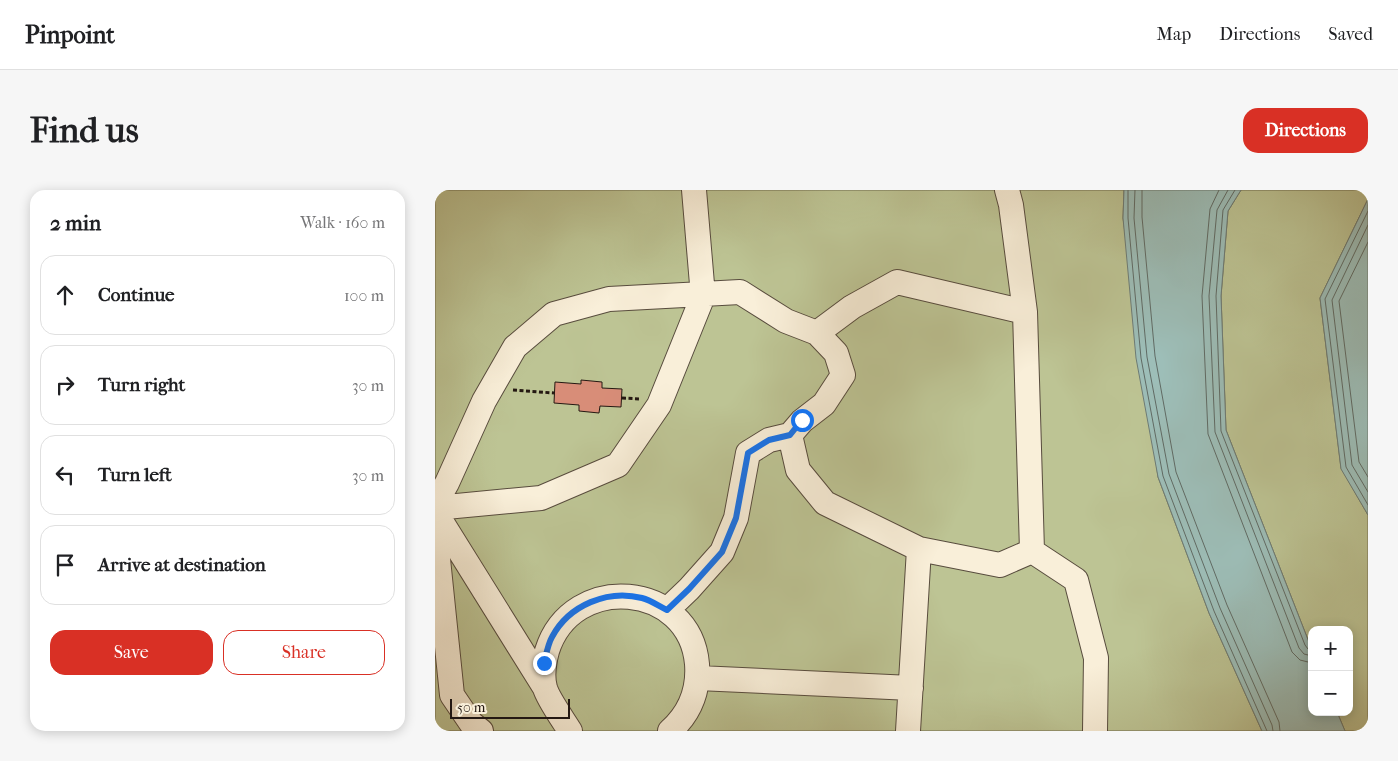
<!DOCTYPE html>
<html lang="en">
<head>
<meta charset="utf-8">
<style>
  :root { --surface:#fff; --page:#f6f6f6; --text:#202124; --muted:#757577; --line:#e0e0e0; --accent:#d93025 }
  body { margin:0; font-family:"IM FELL French Canon",serif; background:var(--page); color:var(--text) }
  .controls { position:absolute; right:15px; bottom:15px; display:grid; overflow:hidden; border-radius:10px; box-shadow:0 2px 12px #0003 }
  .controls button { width:45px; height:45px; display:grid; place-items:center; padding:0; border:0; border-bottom:1px solid var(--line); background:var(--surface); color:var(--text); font:25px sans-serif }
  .scale { position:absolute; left:15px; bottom:12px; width:120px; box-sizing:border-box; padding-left:5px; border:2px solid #241812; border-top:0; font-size:14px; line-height:18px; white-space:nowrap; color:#241812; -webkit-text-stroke:4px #f9efd9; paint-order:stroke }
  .stop { position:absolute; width:15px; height:15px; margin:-11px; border:4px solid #1a73e8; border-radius:50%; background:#fff }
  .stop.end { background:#1a73e8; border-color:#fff; box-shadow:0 1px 5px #0008 }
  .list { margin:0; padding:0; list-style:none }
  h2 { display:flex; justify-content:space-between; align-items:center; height:65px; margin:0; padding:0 20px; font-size:21px }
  h2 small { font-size:16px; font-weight:400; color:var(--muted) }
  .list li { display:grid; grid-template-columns:32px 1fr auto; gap:15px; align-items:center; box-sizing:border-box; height:80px; margin:0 10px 10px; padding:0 10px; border:1px solid var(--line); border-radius:15px }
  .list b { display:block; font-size:19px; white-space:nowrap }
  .list em { font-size:16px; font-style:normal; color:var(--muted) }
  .actions { display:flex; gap:10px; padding:15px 20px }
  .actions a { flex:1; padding:11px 0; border:1px solid var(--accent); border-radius:15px; text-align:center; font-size:18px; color:var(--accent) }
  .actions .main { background:var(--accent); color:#fff }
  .icon { flex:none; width:28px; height:28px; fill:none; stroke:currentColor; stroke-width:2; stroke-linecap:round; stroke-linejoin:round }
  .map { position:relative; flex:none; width:933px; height:541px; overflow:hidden; border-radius:15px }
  header { display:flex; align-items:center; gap:30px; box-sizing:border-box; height:70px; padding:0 25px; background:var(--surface); border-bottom:1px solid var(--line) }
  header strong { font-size:24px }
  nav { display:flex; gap:28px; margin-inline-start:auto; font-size:18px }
  .intro { display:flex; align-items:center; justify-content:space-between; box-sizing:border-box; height:120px; padding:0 30px }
  h1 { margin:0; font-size:35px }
  .button { padding:12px 22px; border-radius:15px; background:var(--accent); color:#fff; font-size:18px; font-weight:700 }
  main { display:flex; gap:30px; padding:0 30px }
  aside { flex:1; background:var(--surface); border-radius:15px; box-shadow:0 2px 12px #0003 }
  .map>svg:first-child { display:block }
</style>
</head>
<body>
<header>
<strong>Pinpoint</strong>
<nav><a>Map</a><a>Directions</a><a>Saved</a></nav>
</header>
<div class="intro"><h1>Find us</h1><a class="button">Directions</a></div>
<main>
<aside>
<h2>2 min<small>Walk · 160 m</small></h2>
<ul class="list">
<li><svg class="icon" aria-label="ahead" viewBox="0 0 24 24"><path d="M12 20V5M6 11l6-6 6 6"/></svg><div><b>Continue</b></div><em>100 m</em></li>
<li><svg class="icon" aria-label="right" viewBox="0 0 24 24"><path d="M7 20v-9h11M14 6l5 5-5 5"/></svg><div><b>Turn right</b></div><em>30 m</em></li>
<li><svg class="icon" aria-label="left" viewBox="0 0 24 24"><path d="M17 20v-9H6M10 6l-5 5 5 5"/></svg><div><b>Turn left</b></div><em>30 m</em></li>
<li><svg class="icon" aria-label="arrive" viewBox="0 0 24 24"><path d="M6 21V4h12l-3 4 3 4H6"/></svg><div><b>Arrive at destination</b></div></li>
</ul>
<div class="actions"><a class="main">Save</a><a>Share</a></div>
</aside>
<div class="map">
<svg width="933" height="541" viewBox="0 0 933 541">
  <rect width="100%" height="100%" fill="#f6e6c4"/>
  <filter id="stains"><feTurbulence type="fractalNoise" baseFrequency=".004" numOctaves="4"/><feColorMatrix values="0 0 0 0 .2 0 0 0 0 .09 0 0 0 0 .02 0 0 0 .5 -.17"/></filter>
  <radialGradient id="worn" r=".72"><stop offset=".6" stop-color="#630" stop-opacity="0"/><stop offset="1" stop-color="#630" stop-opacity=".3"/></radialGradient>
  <!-- green -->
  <path fill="#bdc494" stroke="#706e53" d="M 0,0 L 689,0 L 688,28 L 723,287 L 774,423 L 827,541 L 0,541 Z
    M 806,0 L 933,0 L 933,9 L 885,108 L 906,278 L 933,325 L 933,541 L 910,541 L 902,522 L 914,522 L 914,440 L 877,440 L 877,460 L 791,240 L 786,106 L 793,21 Z"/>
  <!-- water -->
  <path fill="#9dbeb8" stroke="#6d7c76" d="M 689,0 L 806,0 L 793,21 L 786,106 L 791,240 L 877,460 L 877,522 L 902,522 L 910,541 L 827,541 L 774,423 L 723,287 L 701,168 L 688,28 Z
    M 933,9 L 933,325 L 906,279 L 885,108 Z"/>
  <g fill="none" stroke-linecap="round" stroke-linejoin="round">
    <!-- shore -->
    <path stroke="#606b65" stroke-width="1" d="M 693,0 L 693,28 L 706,168 L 728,286 L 779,421 L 832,541
      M 700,0 L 699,28 L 712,167 L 734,284 L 785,418 L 837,535 L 838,541
      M 707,0 L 707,27 L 720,166 L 741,282 L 792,415 L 844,532 L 845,541
      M 784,0 L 775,19 L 767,106 L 773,244 L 857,462 L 865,470 L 877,473
      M 793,0 L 782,20 L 774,106 L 780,242 L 864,458 L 869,464 L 877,466
      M 800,0 L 788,20 L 781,106 L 786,241 L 870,455 L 873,459 L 877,459
      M 933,21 L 890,109 L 911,277 L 933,315
      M 933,35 L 897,110 L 917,275 L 933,302
      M 933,52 L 904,111 L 924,272 L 933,287"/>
  </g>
  <!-- building -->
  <path fill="#d88d78" stroke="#241812" d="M 146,190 L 167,192 L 167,198 L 187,199 L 186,217 L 165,216 L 164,223 L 144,221 L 144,215 L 119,213 L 120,192 L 146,194 Z"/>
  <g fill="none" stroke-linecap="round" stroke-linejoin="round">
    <defs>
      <path id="minor" d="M 572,0 L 576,15 L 590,122 L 597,361 L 641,390 L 661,468 L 660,541
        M 382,143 L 417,117 L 462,92 L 590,122
        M 0,314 L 12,293 L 49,211 L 80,157 L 119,124 L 174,109 L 305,102 L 351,131 L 382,143 L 401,163 L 408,185 L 389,214 L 367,231 L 355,245 L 363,280 L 390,313 L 484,359 L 565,375 L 597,361
        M 0,318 L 106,308 L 183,275 L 224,215 L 268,106 L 259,0
        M 1,323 L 110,498
        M 0,340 L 17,505 L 36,533 L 46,541
        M 232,420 L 254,399 L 287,362 L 301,328 L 313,263 L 334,250 L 355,245
        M 263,488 L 476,498
        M 135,541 C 129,531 113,509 110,498 C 107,487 109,472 112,461 C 137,381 255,392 262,474 C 264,501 255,523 235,541
        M 473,541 L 484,359"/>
    </defs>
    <!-- minor casing -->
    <use href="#minor" stroke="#584c3e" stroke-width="26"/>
    <!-- path -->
    <path stroke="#241812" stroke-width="3" stroke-dasharray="4 2.5" stroke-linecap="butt" d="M 78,200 L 119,203
      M 187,208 L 206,209"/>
    <!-- minor -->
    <use href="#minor" stroke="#f9efd9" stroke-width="24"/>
  </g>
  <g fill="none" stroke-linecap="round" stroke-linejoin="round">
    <!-- route -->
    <path stroke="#1a73e8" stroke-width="6" d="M 109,473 C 111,465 113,454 117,447 C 134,415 173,399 207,408 C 215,410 224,416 232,420 L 254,399 L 287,362 L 301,328 L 313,263 L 334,250 L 355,245 L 367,230"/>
  </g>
  <rect width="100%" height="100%" filter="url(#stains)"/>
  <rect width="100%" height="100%" fill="url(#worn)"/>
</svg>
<div class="controls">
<button>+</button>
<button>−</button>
</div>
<div class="scale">50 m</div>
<div class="stop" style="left:367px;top:230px"></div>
<div class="stop end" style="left:109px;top:473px"></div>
</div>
</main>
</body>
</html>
